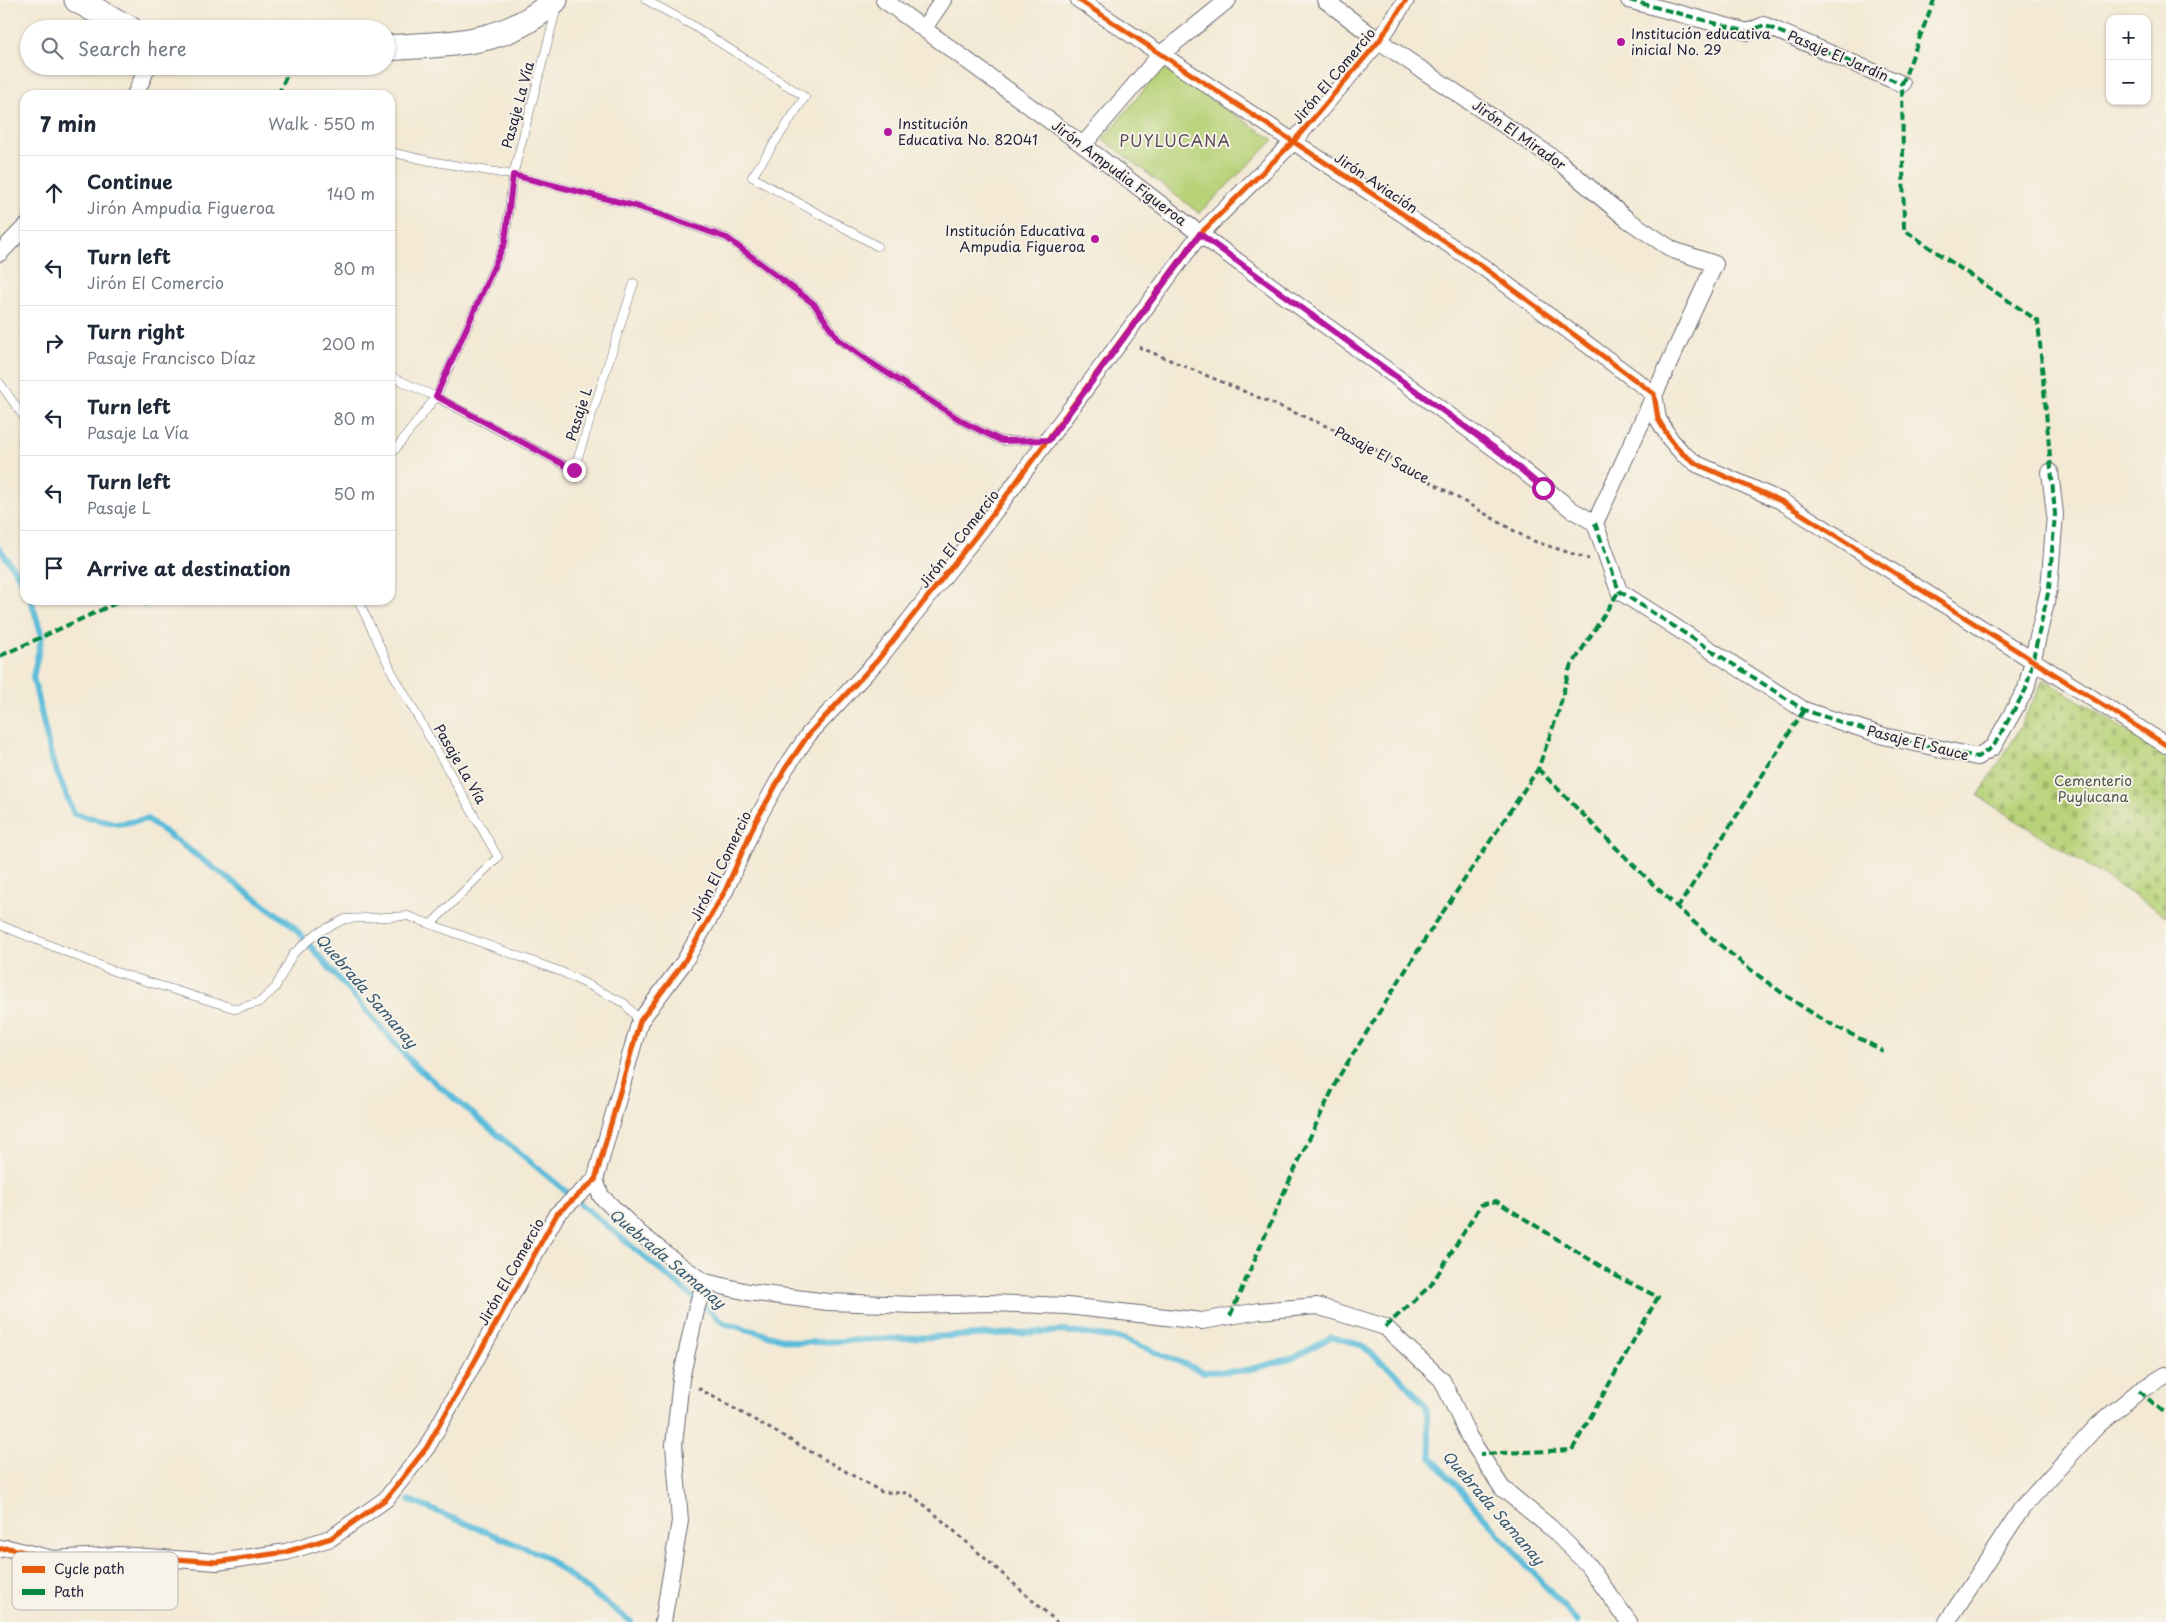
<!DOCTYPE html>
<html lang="en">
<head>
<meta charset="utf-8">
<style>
  :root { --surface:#fff; --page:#f6f6f7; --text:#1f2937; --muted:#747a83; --line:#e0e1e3 }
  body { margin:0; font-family:"Playpen Sans",sans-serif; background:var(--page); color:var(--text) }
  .controls { position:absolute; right:15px; top:15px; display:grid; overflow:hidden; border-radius:10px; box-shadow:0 1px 4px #0004 }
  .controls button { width:45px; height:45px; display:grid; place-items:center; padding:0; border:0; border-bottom:1px solid var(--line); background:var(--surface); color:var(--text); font:25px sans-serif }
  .stop { position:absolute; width:15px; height:15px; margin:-11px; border:4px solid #b5179e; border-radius:50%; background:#fff }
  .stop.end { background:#b5179e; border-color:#fff; box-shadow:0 1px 5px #0008 }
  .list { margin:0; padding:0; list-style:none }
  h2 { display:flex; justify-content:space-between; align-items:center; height:65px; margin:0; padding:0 20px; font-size:21px }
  h2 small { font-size:16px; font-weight:400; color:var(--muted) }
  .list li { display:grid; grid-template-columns:32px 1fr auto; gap:15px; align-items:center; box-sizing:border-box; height:75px; padding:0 20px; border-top:1px solid var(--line) }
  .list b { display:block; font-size:19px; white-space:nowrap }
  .list p { margin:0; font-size:16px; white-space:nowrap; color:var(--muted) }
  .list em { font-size:16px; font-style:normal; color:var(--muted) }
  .icon { flex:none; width:28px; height:28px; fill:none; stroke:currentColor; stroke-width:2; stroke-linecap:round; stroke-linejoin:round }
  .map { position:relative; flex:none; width:2166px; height:1622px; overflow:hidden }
  .search { position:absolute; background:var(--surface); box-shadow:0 1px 4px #0004; left:20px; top:20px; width:375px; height:55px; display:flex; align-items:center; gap:12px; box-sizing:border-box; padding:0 18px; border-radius:28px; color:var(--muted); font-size:19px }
  .panel { position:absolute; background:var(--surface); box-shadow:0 1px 4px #0004; left:20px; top:90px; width:375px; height:515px; border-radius:15px }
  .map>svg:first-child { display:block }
</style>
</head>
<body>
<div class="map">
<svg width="2166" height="1622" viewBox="0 0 2166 1622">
  <defs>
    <pattern id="cemetery-stones" width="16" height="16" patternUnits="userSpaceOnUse" patternTransform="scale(1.25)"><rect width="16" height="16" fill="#b8d278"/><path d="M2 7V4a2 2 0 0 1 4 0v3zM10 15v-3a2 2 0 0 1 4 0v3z" fill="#9eb469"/></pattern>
  </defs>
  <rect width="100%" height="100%" fill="#f7f3e8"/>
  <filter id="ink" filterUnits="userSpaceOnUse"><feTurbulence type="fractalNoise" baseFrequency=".02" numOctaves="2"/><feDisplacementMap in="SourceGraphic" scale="10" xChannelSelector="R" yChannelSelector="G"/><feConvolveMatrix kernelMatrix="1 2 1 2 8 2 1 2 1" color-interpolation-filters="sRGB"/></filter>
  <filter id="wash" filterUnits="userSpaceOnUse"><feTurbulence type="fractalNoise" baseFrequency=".0096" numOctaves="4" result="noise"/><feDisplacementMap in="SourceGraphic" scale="20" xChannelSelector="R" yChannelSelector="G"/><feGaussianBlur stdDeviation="1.12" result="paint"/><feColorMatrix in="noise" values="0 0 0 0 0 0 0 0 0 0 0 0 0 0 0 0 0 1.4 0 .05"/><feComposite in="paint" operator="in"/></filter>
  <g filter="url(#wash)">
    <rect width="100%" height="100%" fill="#f3e9d4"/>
    <!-- cemetery -->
    <path fill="url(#cemetery-stones)" stroke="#6d7a5a" d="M 2044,679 L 2166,755 L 2166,916 L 1978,796 L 2015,737 Z"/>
    <!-- green -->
    <path fill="#b8d278" stroke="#6d7a5a" d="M 1162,68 L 1274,140 L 1199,213 L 1103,139 Z"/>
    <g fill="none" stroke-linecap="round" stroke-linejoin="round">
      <!-- stream -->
      <path stroke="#5bbcda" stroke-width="6" d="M 0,549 L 25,585
        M 31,600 L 42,636 L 33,677 L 52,760 L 74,814 L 118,824 L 147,819 L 292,925 L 414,1065 L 724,1323 L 797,1343 L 1065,1331 L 1123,1339 L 1204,1372 L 1243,1371 L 1294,1358 L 1331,1337 L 1360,1344 L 1401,1378 L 1426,1406 L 1431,1457 L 1577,1622
        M 409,1500 L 542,1555 L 631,1622"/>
    </g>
  </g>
  <g filter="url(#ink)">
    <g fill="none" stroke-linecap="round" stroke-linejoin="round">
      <defs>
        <path id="service" d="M 646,0 L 692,25 L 805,97 L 752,177 L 877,246
          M 390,152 L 430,161 L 513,175 L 639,207 L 727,238 L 814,304 L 838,339 L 867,360 L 965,423 L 1002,441 L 1047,440
          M 390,376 L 436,397 L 574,470 L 634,283
          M 0,383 L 25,419
          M 390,456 L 436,397 L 505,242 L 513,175 L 557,7
          M 358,600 L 392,672 L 498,857 L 432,923
          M 0,925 L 116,972 L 236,1009 L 260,1002 L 275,988 L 293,954 L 317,933 L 345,919 L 408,916 L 562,972 L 624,1003 L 640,1021"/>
        <path id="minor" d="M 884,0 L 1083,145 L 1200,234 L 1501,453 L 1572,510 L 1595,523
          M 1079,0 L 1483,267 L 1654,394 L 1658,419 L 1670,439 L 1683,454 L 1697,464 L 1781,501 L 2166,745
          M 1325,0 L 1379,41 L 1558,161 L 1628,220 L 1673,250 L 1715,264 L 1595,523
          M 1629,0 L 1748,32 L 1764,25 L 1902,84
          M 924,28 L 943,0
          M 135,95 L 148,66
          M 1083,145 L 1161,54 L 1228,0
          M 0,253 L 25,227
          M 1595,523 L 1619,591 L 1804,710 L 1884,736 L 1977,757 L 1993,747 L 2026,689 L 2049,589 L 2055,514 L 2050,472
          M 595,1180 L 601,1196 L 638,1232 L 681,1266 L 705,1282 L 748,1292 L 828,1302 L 915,1305 L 989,1303 L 1067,1306 L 1202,1321 L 1259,1311 L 1317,1306 L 1385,1327 L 1442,1380 L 1469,1437 L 1502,1488 L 1551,1528 L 1587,1564 L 1629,1622
          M 0,1549 L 8,1548 L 53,1559 L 119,1555 L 217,1562 L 286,1552 L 331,1538 L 386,1499 L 427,1447 L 557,1214 L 595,1180 L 640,1021 L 684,962 L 725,891 L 755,823 L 785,769 L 809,734 L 877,661 L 983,527 L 1200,234 L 1294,141 L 1379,41 L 1406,0
          M 663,1622 L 680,1521 L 674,1445 L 681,1379 L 697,1306 L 705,1282
          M 1947,1622 L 2022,1508 L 2098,1425 L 2139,1391 L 2166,1375"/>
        <path id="primary" d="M 77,0 L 130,29
          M 386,48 C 451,43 504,47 555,0"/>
      </defs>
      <!-- service casing -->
      <use href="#service" stroke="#6b6871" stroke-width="9"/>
      <!-- minor casing -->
      <use href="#minor" stroke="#6b6871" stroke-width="18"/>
      <!-- primary casing -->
      <use href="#primary" stroke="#6b6871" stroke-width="27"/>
      <!-- path -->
      <path stroke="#6b6871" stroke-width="3" stroke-dasharray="4 4" stroke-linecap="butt" d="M 1139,347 L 1357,439 L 1530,540 L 1589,559
        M 698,1388 L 882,1492 L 908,1493 L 927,1507 L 1057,1622"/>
      <!-- service -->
      <use href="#service" stroke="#fff" stroke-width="8"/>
      <!-- minor -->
      <use href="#minor" stroke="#fff" stroke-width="16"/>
      <!-- primary -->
      <use href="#primary" stroke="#fff" stroke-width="25"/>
      <!-- quiet -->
      <path stroke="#00873e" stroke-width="4" stroke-dasharray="8 4" stroke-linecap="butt" d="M 1629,0 L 1748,32 L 1764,25 L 1902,84
        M 278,95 L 291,66
        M 1595,523 L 1619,591 L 1804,710 L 1884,736 L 1977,757 L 1993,747 L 2026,689 L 2049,589 L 2055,514 L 2038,321 L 1904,230 L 1902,84 L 1934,0
        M 139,600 L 145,604 L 152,600
        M 0,656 L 123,600
        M 1538,769 C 1623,854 1704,943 1806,1009 C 1830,1025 1858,1037 1883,1051
        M 1677,909 L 1804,710
        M 1230,1316 L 1285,1190 L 1338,1078 L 1429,933 L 1538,769 L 1559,710 L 1569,670 L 1619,591
        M 1385,1327 L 1431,1285 L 1481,1205 L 1496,1201 L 1618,1277 L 1658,1297 L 1572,1450 L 1480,1454
        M 2139,1391 L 2166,1414"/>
      <defs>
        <path id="cycleway" d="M 1079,0 L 1483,267 L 1654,394 L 1658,419 L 1670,439 L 1683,454 L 1697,464 L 1781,501 L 2166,745
          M 0,1549 L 8,1548 L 53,1559 L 119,1555 L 217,1562 L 286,1552 L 331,1538 L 386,1499 L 427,1447 L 557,1214 L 595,1180 L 640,1021 L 684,962 L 725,891 L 755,823 L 785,769 L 809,734 L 877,661 L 983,527 L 1200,234 L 1294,141 L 1379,41 L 1406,0"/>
      </defs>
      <!-- cycleway casing -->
      <use href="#cycleway" stroke="#f7f3e8" stroke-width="8"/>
      <!-- cycleway -->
      <use href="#cycleway" stroke="#e8590c" stroke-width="5"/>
    </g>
  </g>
  <g fill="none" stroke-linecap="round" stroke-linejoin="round" filter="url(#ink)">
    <!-- route -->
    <path stroke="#b5179e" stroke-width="6" d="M 574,470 L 436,396 L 505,242 L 513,175 L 639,207 L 727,238 L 814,304 L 838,339 L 867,360 L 965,423 L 1002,441 L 1049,440 L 1200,234 L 1501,453 L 1543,488"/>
  </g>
  <!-- markers -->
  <g fill="#b5179e" stroke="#f7f3e8" stroke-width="2">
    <circle cx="1621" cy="42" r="5"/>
    <circle cx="888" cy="132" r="5"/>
    <circle cx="1095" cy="239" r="5"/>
  </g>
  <g text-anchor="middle" stroke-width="4" stroke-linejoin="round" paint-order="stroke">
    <!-- poi labels -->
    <g font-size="14" fill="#22223b" stroke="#f7f3e8" text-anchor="start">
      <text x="1631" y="39">Institución educativa<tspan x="1631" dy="16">inicial No. 29</tspan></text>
      <text x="898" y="129">Institución<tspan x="898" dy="16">Educativa No. 82041</tspan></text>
      <text x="1085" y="236" text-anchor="end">Institución Educativa<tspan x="1085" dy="16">Ampudia Figueroa</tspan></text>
    </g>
    <!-- street labels -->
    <g font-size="14" fill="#22223b" stroke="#f7f3e8">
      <text transform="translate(1838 56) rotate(23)" y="5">Pasaje El Jardín</text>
      <text transform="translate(1334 76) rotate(-50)" y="5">Jirón El Comercio</text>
      <text transform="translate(518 105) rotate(-75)" y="5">Pasaje La Vía</text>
      <text transform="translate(1519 135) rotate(35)" y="5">Jirón El Mirador</text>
      <text transform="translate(1119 173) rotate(37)" y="5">Jirón Ampudia Figueroa</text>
      <text transform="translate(1376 183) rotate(34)" y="5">Jirón Aviación</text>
      <text transform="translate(579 414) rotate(-72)" y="5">Pasaje L</text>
      <text transform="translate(1382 455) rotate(28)" y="5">Pasaje El Sauce</text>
      <text transform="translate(959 539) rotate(-52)" y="5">Jirón El Comercio</text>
      <text transform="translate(1918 743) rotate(14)" y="5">Pasaje El Sauce</text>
      <text transform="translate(460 764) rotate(60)" y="5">Pasaje La Vía</text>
      <text transform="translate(721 866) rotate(-64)" y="5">Jirón El Comercio</text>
      <text transform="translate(511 1272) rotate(-61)" y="5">Jirón El Comercio</text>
    </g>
    <!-- park labels -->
    <g font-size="14" fill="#4f574d" stroke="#f7f3e8">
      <text x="2093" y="786">Cementerio<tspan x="2093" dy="16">Puylucana</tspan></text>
    </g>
    <!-- water labels -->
    <g font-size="15" font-style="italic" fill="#365873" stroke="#f7f3e8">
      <text transform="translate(366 991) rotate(49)" y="5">Quebrada Samanay</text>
      <text transform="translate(667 1259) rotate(40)" y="5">Quebrada Samanay</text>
      <text transform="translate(1493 1508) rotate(49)" y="5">Quebrada Samanay</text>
    </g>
    <!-- quarter labels -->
    <g font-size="16" letter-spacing="1" fill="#5c4b57" stroke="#f7f3e8">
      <text x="1175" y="147">PUYLUCANA</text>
    </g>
  </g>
  <!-- legend -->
  <rect x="12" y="1552" width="166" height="58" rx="8" fill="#f7f3e8" stroke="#b7b4b4" stroke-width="1"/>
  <rect x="22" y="1566" width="23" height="7" fill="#e8590c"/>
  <rect x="22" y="1589" width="23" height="6" fill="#00873e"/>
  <g font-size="14" fill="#22223b">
    <text x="54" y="1574">Cycle path</text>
    <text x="54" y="1597">Path</text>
  </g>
</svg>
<div class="controls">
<button>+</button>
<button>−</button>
</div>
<div class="stop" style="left:1543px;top:488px"></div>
<div class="stop end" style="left:574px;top:470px"></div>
<div class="search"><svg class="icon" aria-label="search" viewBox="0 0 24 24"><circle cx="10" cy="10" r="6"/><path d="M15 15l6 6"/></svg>Search here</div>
<section class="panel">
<h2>7 min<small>Walk · 550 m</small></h2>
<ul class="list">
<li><svg class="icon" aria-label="ahead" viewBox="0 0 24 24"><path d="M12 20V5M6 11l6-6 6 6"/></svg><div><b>Continue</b><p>Jirón Ampudia Figueroa</p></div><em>140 m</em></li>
<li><svg class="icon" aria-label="left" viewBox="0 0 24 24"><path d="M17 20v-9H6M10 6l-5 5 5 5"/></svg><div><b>Turn left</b><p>Jirón El Comercio</p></div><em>80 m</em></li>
<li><svg class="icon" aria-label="right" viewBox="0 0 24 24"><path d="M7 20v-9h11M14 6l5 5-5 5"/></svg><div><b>Turn right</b><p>Pasaje Francisco Díaz</p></div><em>200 m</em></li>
<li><svg class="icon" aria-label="left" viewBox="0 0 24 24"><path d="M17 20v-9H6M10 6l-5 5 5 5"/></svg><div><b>Turn left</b><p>Pasaje La Vía</p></div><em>80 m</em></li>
<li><svg class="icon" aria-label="left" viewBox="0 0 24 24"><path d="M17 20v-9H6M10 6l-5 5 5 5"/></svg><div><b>Turn left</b><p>Pasaje L</p></div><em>50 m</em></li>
<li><svg class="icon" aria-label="arrive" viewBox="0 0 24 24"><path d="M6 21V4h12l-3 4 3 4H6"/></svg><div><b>Arrive at destination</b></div></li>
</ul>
</section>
</div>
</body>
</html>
